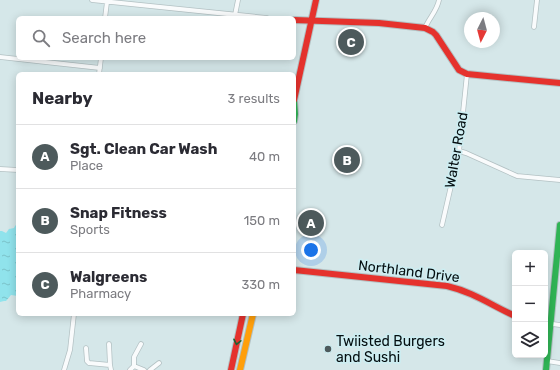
<!DOCTYPE html>
<html lang="en">
<head>
<meta charset="utf-8">
<style>
  :root { --surface:#fff; --page:#f7f7f7; --text:#2b2b33; --muted:#7c7c81; --line:#e1e1e2; --accent:#4d5a5c }
  body { margin:0; font-family:Rubik,sans-serif; background:var(--page); color:var(--text) }
  .controls { position:absolute; right:12px; bottom:12px; display:grid; overflow:hidden; border-radius:6px; box-shadow:0 2px 10px #0003 }
  .controls button { width:36px; height:36px; display:grid; place-items:center; padding:0; border:0; border-bottom:1px solid var(--line); background:var(--surface); color:var(--text); font:20px sans-serif }
  .compass { position:absolute; left:464px; top:12px; width:36px; height:36px; border-radius:50%; background:var(--surface); box-shadow:0 2px 10px #0003; rotate:186deg }
  .you { position:absolute; left:311px; top:250px; width:14px; height:14px; margin:-10px; border:3px solid #fff; border-radius:50%; background:#1a73e8; box-shadow:0 0 0 6px #1a73e833 }
  .badge { display:grid; place-items:center; width:26px; height:26px; border-radius:50%; background:var(--accent); color:#fff; font-size:13px; font-weight:700 }
  .pin { position:absolute; translate:-50% -50%; border:2px solid #fff; box-shadow:0 1px 4px #0006 }
  .list { margin:0; padding:0; list-style:none }
  h2 { display:flex; justify-content:space-between; align-items:center; height:52px; margin:0; padding:0 16px; font-size:17px }
  h2 small { font-size:13px; font-weight:400; color:var(--muted) }
  .list li { display:grid; grid-template-columns:26px 1fr auto; gap:12px; align-items:center; box-sizing:border-box; height:64px; padding:0 16px; border-top:1px solid var(--line) }
  .list b { display:block; font-size:15px; white-space:nowrap }
  .list p { margin:0; font-size:13px; white-space:nowrap; color:var(--muted) }
  .list em { font-size:13px; font-style:normal; color:var(--muted) }
  .icon { flex:none; width:22px; height:22px; fill:none; stroke:currentColor; stroke-width:2; stroke-linecap:round; stroke-linejoin:round }
  .map { position:relative; flex:none; width:560px; height:370px; overflow:hidden }
  .search { position:absolute; background:var(--surface); box-shadow:0 2px 10px #0003; left:16px; top:16px; width:280px; height:44px; display:flex; align-items:center; gap:10px; box-sizing:border-box; padding:0 14px; border-radius:6px; color:var(--muted); font-size:15px }
  .panel { position:absolute; background:var(--surface); box-shadow:0 2px 10px #0003; left:16px; top:72px; width:280px; height:244px; border-radius:6px }
  .map>svg:first-child { display:block }
</style>
</head>
<body>
<div class="map">
<svg width="560" height="370" viewBox="0 0 560 370">
  <defs>
    <pattern id="water-ripples" width="26" height="14" patternUnits="userSpaceOnUse"><rect width="26" height="14" fill="#90e3ec"/><path d="M2 4q2-2 4 0t4 0M15 11q2-2 4 0t4 0" fill="none" stroke="#7bc2c9"/></pattern>
  </defs>
  <rect width="100%" height="100%" fill="#d5e7e9"/>
  <!-- water -->
  <path fill="url(#water-ripples)" d="M 16,225 L 18,225 L 18,296 L 11,295 L 6,301 L 4,301 L 0,302 L 0,231 L 2,231 L 6,233 L 9,229 L 14,228 L 15,226 Z"/>
  <g fill="none" stroke-linecap="round" stroke-linejoin="round">
    <defs>
      <path id="street" d="M 92,0 L 267,18
        M 235,15 L 238,0
        M 105,18 L 107,2
        M 534,27 L 537,0
        M 425,28 C 429,18 437,11 439,0
        M 0,57 L 100,68
        M 99,74 L 101,58
        M 459,151 L 466,153 L 517,176 L 560,180
        M 0,169 L 18,170
        M 442,225 L 459,151 L 467,74
        M 545,323 L 560,325
        M 109,344 L 110,365 L 111,370
        M 86,348 L 87,361 L 89,363 L 110,365
        M 547,361 L 560,363
        M 134,366 L 134,357 L 141,344
        M 64,370 L 70,350 L 74,314
        M 130,370 L 134,366 L 144,370
        M 150,370 L 159,363"/>
      <path id="fast" d="M 294,101 L 295,114 L 294,121
        M 546,370 L 560,225"/>
      <path id="slow" d="M 240,370 L 253,314"/>
      <path id="jam" d="M 294,20 L 379,23 L 425,28 L 433,32 L 436,35 L 459,70 L 467,74 L 560,83
        M 294,100 L 316,0
        M 294,270 L 447,286 C 473,292 491,305 515,316
        M 231,370 L 243,314"/>
    </defs>
    <!-- street casing -->
    <use href="#street" stroke="#b3c1c3" stroke-width="5.5"/>
    <!-- fast casing -->
    <use href="#fast" stroke="#b3c1c3" stroke-width="8"/>
    <!-- slow casing -->
    <use href="#slow" stroke="#b3c1c3" stroke-width="8"/>
    <!-- jam casing -->
    <use href="#jam" stroke="#b3c1c3" stroke-width="8"/>
    <!-- street -->
    <use href="#street" stroke="#f9fbfc" stroke-width="4"/>
    <!-- fast -->
    <use href="#fast" stroke="#30b455" stroke-width="6"/>
    <!-- slow -->
    <use href="#slow" stroke="#ff9f0a" stroke-width="6"/>
    <!-- jam -->
    <use href="#jam" stroke="#e5322d" stroke-width="6"/>
  </g>
  <!-- one-way arrows -->
  <defs><path id="oneway-chevron" d="M-2-3.5L2.5 0L-2 3.5" fill="none" stroke-width="1.6" stroke-linecap="round" stroke-linejoin="round"/></defs>
  <use stroke="#1a6132" href="#oneway-chevron" transform="translate(237 342) rotate(102)"/>
  <!-- markers -->
  <circle fill="#4d5a5c" stroke="#cdedf1" stroke-width="1.5" cx="328" cy="349" r="4"/>
  <g text-anchor="middle" stroke-width="3.5" stroke-linejoin="round" paint-order="stroke">
    <!-- street labels -->
    <g font-size="14" fill="#040e10" stroke="#cdedf1">
      <text transform="translate(456 150) rotate(-80)" y="5">Walter Road</text>
      <text transform="translate(409 271) rotate(7)" y="5">Northland Drive</text>
    </g>
    <!-- poi labels -->
    <g font-size="14" fill="#040e10" stroke="#cdedf1" text-anchor="start">
      <text x="336" y="346">Twiisted Burgers<tspan x="336" dy="16">and Sushi</tspan></text>
    </g>
  </g>
</svg>
<div class="controls">
<button>+</button>
<button>−</button>
<button><svg class="icon" aria-label="layers" viewBox="0 0 24 24"><path d="M12 4l9 5-9 5-9-5zM3 14l9 5 9-5"/></svg></button>
</div>
<svg class="compass" viewBox="-18 -18 36 36"><path d="M0-13l5 13h-10z" fill="#e53935"/><path d="M0 13l5-13h-10z" fill="#7c7c81"/></svg>
<div class="you"></div>
<div class="pin badge" style="left:311px;top:223px">A</div>
<div class="pin badge" style="left:347px;top:160px">B</div>
<div class="pin badge" style="left:351px;top:42px">C</div>
<div class="search"><svg class="icon" aria-label="search" viewBox="0 0 24 24"><circle cx="10" cy="10" r="6"/><path d="M15 15l6 6"/></svg>Search here</div>
<section class="panel">
<h2>Nearby<small>3 results</small></h2>
<ul class="list">
<li><span class="badge">A</span><div><b>Sgt. Clean Car Wash</b><p>Place</p></div><em>40 m</em></li>
<li><span class="badge">B</span><div><b>Snap Fitness</b><p>Sports</p></div><em>150 m</em></li>
<li><span class="badge">C</span><div><b>Walgreens</b><p>Pharmacy</p></div><em>330 m</em></li>
</ul>
</section>
</div>
</body>
</html>
